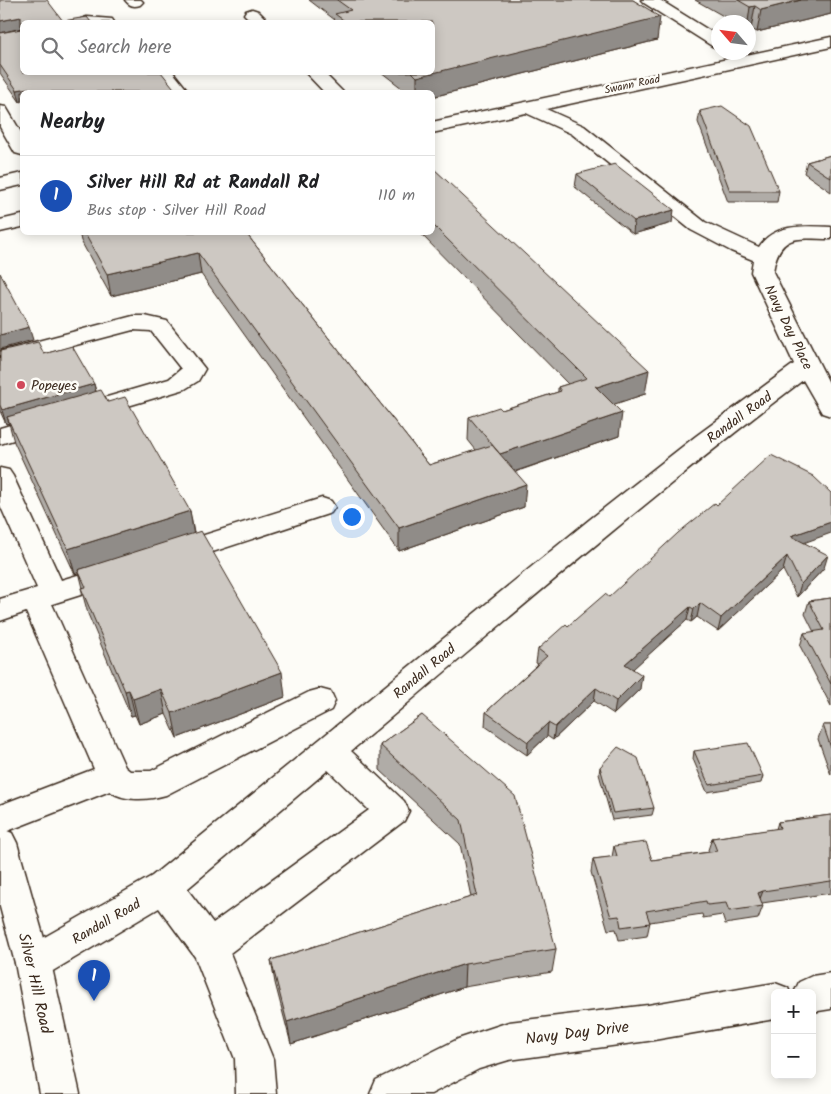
<!DOCTYPE html>
<html lang="en">
<head>
<meta charset="utf-8">
<style>
  :root { --surface:#fff; --page:#f2f2f2; --text:#202124; --muted:#757577; --line:#e0e0e0; --accent:#db2777 }
  body { margin:0; font-family:Kalam,sans-serif; background:var(--page); color:var(--text) }
  .controls { position:absolute; right:15px; bottom:15px; display:grid; overflow:hidden; border-radius:8px; box-shadow:0 2px 12px #0003 }
  .controls button { width:45px; height:45px; display:grid; place-items:center; padding:0; border:0; border-bottom:1px solid var(--line); background:var(--surface); color:var(--text); font:25px sans-serif }
  .compass { position:absolute; left:711px; top:15px; width:45px; height:45px; border-radius:50%; background:var(--surface); box-shadow:0 2px 12px #0003; rotate:298deg }
  .you { position:absolute; left:351px; top:516px; width:18px; height:18px; margin:-12px; border:4px solid #fff; border-radius:50%; background:#1a73e8; box-shadow:0 0 0 8px #1a73e833 }
  .badge { display:grid; place-items:center; width:32px; height:32px; border-radius:50%; background:var(--accent); color:#fff; font-size:16px; font-weight:700 }
  .pin { position:absolute; translate:-50% -41px; filter:drop-shadow(0 1px 2px #0008) }
  .pin::after { content:''; position:absolute; top:26px; width:18px; height:15px; background:inherit; clip-path:polygon(0 0,100% 0,50% 100%) }
  .list { margin:0; padding:0; list-style:none }
  h2 { display:flex; justify-content:space-between; align-items:center; height:65px; margin:0; padding:0 20px; font-size:21px }
  h2 small { font-size:16px; font-weight:400; color:var(--muted) }
  .list li { display:grid; grid-template-columns:32px 1fr auto; gap:15px; align-items:center; box-sizing:border-box; height:80px; padding:0 20px; border-top:1px solid var(--line) }
  .list b { display:block; font-size:19px; white-space:nowrap }
  .list p { margin:0; font-size:16px; white-space:nowrap; color:var(--muted) }
  .list em { font-size:16px; font-style:normal; color:var(--muted) }
  .icon { flex:none; width:28px; height:28px; fill:none; stroke:currentColor; stroke-width:2; stroke-linecap:round; stroke-linejoin:round }
  .map { position:relative; flex:none; width:831px; height:1094px; overflow:hidden }
  .search { position:absolute; background:var(--surface); box-shadow:0 2px 12px #0003; left:20px; top:20px; width:415px; height:55px; display:flex; align-items:center; gap:12px; box-sizing:border-box; padding:0 18px; border-radius:8px; color:var(--muted); font-size:19px }
  .panel { position:absolute; background:var(--surface); box-shadow:0 2px 12px #0003; left:20px; top:90px; width:415px; height:145px; border-radius:8px }
  .map>svg:first-child { display:block }
</style>
</head>
<body>
<div class="map">
<svg width="831" height="1094" viewBox="0 0 831 1094">
  <rect width="100%" height="100%" fill="#fdfcf7"/>
  <filter id="ink" filterUnits="userSpaceOnUse"><feTurbulence type="fractalNoise" baseFrequency=".02" numOctaves="2"/><feDisplacementMap in="SourceGraphic" scale="10" xChannelSelector="R" yChannelSelector="G"/><feConvolveMatrix kernelMatrix="1 2 1 2 8 2 1 2 1" color-interpolation-filters="sRGB"/></filter>
  <g filter="url(#ink)">
    <g fill="none" stroke-linecap="round" stroke-linejoin="round">
      <defs>
        <path id="minor" d="M 125,0 L 141,0 L 143,2 L 140,5 C 133,7 130,6 125,0 Z
          M 641,0 L 660,0 L 718,36 L 718,48 L 712,46 L 644,3 Z
          M 252,9 L 258,11 L 269,22 L 252,22 L 244,14 L 246,11 Z
          M 87,17 L 112,19 L 114,22 L 79,22 L 81,19 Z
          M 831,37 L 831,47 L 546,109 L 584,126 L 705,222 L 759,247 C 774,223 805,226 831,227 L 831,239 C 798,239 779,232 773,272 L 831,387 L 831,416 L 822,413 L 803,380 C 648,498 500,625 351,751 L 404,801 L 409,811 L 404,821 L 230,953 L 273,1059 L 276,1094 L 236,1094 L 235,1059 L 195,957 L 159,908 L 46,975 L 33,980 L 20,975 L 15,963 L 20,951 L 152,876 L 589,520 L 696,436 L 794,364 L 751,272 L 753,260 L 731,251 L 691,230 L 572,134 L 526,113 L 432,133 L 432,122 ZM 328,770 L 369,810 L 213,923 L 187,889 Z
          M 155,72 L 173,72 L 189,92 L 171,92 Z
          M 305,72 L 323,72 L 343,92 L 324,92 Z
          M 0,106 L 6,107 L 22,134 L 22,155 L 15,153 L 0,127 Z
          M 22,173 L 22,185 L 0,190 L 0,178 Z
          M 22,215 L 22,227 L 0,232 L 0,220 Z
          M 133,316 L 145,316 L 167,321 L 205,369 L 198,381 L 185,389 L 101,414 L 92,417 L 83,414 L 80,409 L 83,404 L 169,379 L 181,369 L 151,331 L 133,330 L 0,365 L 0,351 Z
          M 48,414 L 57,417 L 60,422 L 57,427 L 0,444 L 0,428 Z
          M 0,468 L 9,470 L 13,476 L 61,580 L 118,563 L 128,566 L 132,573 L 128,580 L 52,604 L 125,767 L 130,771 L 151,771 L 309,692 L 320,689 L 331,692 L 335,701 L 331,710 L 166,795 C 149,800 124,802 110,791 L 0,834 L 0,805 L 94,769 L 26,612 L 0,621 L 0,599 L 37,588 L 0,505 Z
          M 322,498 L 331,501 L 335,507 L 331,513 L 173,565 L 163,562 L 159,555 L 163,548 Z
          M 831,973 L 831,1009 L 812,1012 L 812,993 L 794,993 L 799,982 L 812,976 Z
          M 775,983 L 788,988 L 790,993 L 775,993 L 775,1019 L 648,1041 L 509,1060 L 479,1069 L 431,1094 L 370,1094 L 376,1080 L 458,1039 L 509,1022 L 648,1005 Z"/>
        <path id="major" d="M 0,828 L 12,833 L 17,843 L 51,963 L 80,1094 L 40,1094 L 15,963 L 0,907 Z"/>
      </defs>
      <!-- minor casing -->
      <use href="#minor" stroke="#3b2a1e" stroke-width="3"/>
      <!-- major casing -->
      <use href="#major" stroke="#3b2a1e" stroke-width="3"/>
      <!-- minor -->
      <use href="#minor" fill="#fdfcf7" fill-rule="evenodd"/>
      <!-- major -->
      <use href="#major" fill="#fdfcf7" fill-rule="evenodd"/>
    </g>
    <!-- wall -->
    <path fill="#b0aca7" stroke="#3b2a1e" d="M 47,0 L 22,72 L 177,92 L 22,92 L 20,102 L 0,73 L 0,33 L 21,29 L 21,28 L 0,33 Z
      M 309,0 L 633,0 L 653,13 L 657,40 L 432,97 L 432,92 L 407,92 L 381,72 L 432,72 L 432,22 L 335,22 L 335,20 Z
      M 695,0 L 831,0 L 831,14 L 757,32 L 751,29 L 748,30 L 748,22 L 734,22 Z
      M 700,111 L 779,191 L 777,202 L 728,202 L 698,122 Z
      M 831,155 L 831,192 L 804,173 L 807,162 Z
      M 432,167 L 645,394 L 613,404 L 619,436 L 515,472 L 524,507 L 399,551 L 201,274 L 111,296 L 81,241 L 79,232 L 245,232 L 429,465 L 476,450 L 468,440 L 469,417 L 502,410 L 558,392 L 558,387 L 568,384 L 419,232 L 432,232 Z
      M 577,174 L 672,223 L 633,234 L 575,187 Z
      M 0,351 L 44,354 L 94,384 L 96,391 L 108,402 L 190,511 L 194,533 L 285,697 L 177,738 L 166,714 L 139,724 L 135,715 L 131,716 L 88,614 L 81,588 L 83,588 L 79,572 L 75,574 L 14,442 L 9,423 L 6,424 L 0,411 Z
      M 805,543 L 824,568 L 797,597 L 783,570 L 718,631 L 697,617 L 691,622 L 687,620 L 632,669 L 640,689 L 614,714 L 594,701 L 553,740 L 547,736 L 527,755 L 485,726 L 486,712 L 538,664 L 536,663 L 538,649 L 568,626 L 609,597 Z
      M 831,598 L 831,706 L 800,646 L 804,633 L 814,632 L 805,614 L 809,601 Z
      M 422,715 L 556,949 L 552,972 L 464,987 L 291,1044 L 275,983 L 271,960 L 471,897 L 460,844 L 380,770 L 380,745 Z
      M 823,725 L 831,725 L 831,775 L 818,739 Z
      M 694,751 L 763,776 L 761,783 L 707,792 L 693,759 Z
      M 600,767 L 654,808 L 652,815 L 612,820 L 599,774 Z
      M 831,815 L 831,893 L 762,903 L 763,906 L 758,919 L 725,924 L 722,915 L 703,918 L 702,914 L 650,922 L 647,936 L 619,940 L 616,929 L 608,930 L 591,872 L 593,859 L 612,857 L 614,846 L 652,860 L 709,852 L 708,850 L 712,838 L 776,829 L 778,822 Z"/>
    <!-- shaded-wall -->
    <path fill="#908c88" stroke="#3b2a1e" d="M 801,0 L 831,0 L 831,14 L 757,32 L 761,10 Z
      M 755,6 L 751,29 L 748,30 L 748,22 L 750,7 Z
      M 653,12 L 653,19 L 660,17 L 657,40 L 432,97 L 432,92 L 417,92 L 417,77 Z
      M 21,17 L 22,28 L 0,33 L 0,21 Z
      M 29,88 L 30,92 L 22,92 L 22,101 L 20,102 L 17,90 Z
      M 674,210 L 672,223 L 633,234 L 634,221 Z
      M 198,253 L 201,274 L 111,296 L 107,274 Z
      M 29,327 L 33,340 L 0,349 L 0,335 Z
      M 649,370 L 645,394 L 594,411 L 597,387 Z
      M 94,384 L 97,398 L 7,417 L 9,423 L 6,424 L 2,410 Z
      M 622,413 L 619,436 L 499,477 L 500,454 Z
      M 526,484 L 524,507 L 399,551 L 399,528 Z
      M 190,511 L 194,536 L 78,570 L 79,572 L 75,574 L 68,549 Z
      M 831,522 L 831,533 L 787,549 L 791,536 Z
      M 828,555 L 824,568 L 797,597 L 801,584 Z
      M 787,556 L 783,570 L 718,631 L 721,618 Z
      M 700,603 L 697,617 L 691,622 L 694,609 Z
      M 690,607 L 687,620 L 623,678 L 625,664 Z
      M 282,672 L 285,697 L 177,738 L 172,713 Z
      M 642,675 L 640,689 L 614,714 L 616,701 Z
      M 596,688 L 594,701 L 553,740 L 555,727 Z
      M 161,689 L 166,714 L 139,724 L 133,699 Z
      M 129,690 L 135,715 L 131,716 L 125,691 Z
      M 548,723 L 547,736 L 527,755 L 528,742 Z
      M 763,891 L 758,904 L 758,893 Z
      M 465,964 L 464,987 L 291,1044 L 287,1022 Z"/>
    <!-- building -->
    <path fill="#cdc8c2" stroke="#3b2a1e" d="M 0,0 L 47,0 L 63,21 L 87,17 L 91,22 L 22,22 L 22,72 L 161,72 L 177,92 L 32,92 L 29,88 L 17,90 L 0,65 L 0,33 L 21,29 L 21,17 L 0,21 Z
      M 337,0 L 633,0 L 653,12 L 651,12 L 660,17 L 417,77 L 412,72 L 432,72 L 432,22 L 346,22 L 335,14 L 351,10 Z
      M 738,0 L 801,0 L 761,10 L 755,6 L 750,7 Z
      M 722,106 L 751,126 L 779,191 L 730,191 L 700,111 Z
      M 831,155 L 831,178 L 807,162 Z
      M 615,164 L 674,210 L 634,221 L 577,174 Z
      M 432,167 L 649,370 L 597,387 L 595,386 L 622,413 L 500,454 L 469,417 L 499,407 L 502,410 L 561,391 L 558,387 L 587,378 L 432,224 Z
      M 84,232 L 245,232 L 429,465 L 492,445 L 526,484 L 399,528 L 198,253 L 107,274 Z
      M 0,273 L 29,327 L 0,335 Z
      M 38,342 L 44,354 L 72,346 L 94,384 L 2,410 L 0,405 L 0,351 Z
      M 101,390 L 108,402 L 125,397 L 190,511 L 68,549 L 7,417 Z
      M 771,455 L 813,476 L 831,493 L 831,522 L 791,536 L 828,555 L 801,584 L 787,556 L 721,618 L 700,603 L 694,609 L 690,607 L 625,664 L 642,675 L 616,701 L 596,688 L 555,727 L 548,723 L 528,742 L 486,712 L 547,656 L 538,649 L 566,624 L 568,626 L 605,594 L 609,597 L 678,533 L 715,503 L 717,505 Z
      M 201,531 L 282,672 L 172,713 L 161,689 L 133,699 L 129,690 L 125,691 L 81,588 L 86,587 L 78,570 Z
      M 831,598 L 831,684 L 804,633 L 824,630 L 809,601 Z
      M 422,715 L 515,796 L 556,949 L 465,964 L 287,1022 L 271,960 L 477,895 L 461,820 L 380,745 Z
      M 823,725 L 831,725 L 831,748 Z
      M 748,743 L 763,776 L 709,785 L 694,751 Z
      M 618,747 L 638,758 L 654,808 L 613,813 L 600,767 Z
      M 831,815 L 831,881 L 763,891 L 758,893 L 763,906 L 729,911 L 726,903 L 707,905 L 706,901 L 646,911 L 650,923 L 621,927 L 619,916 L 611,917 L 593,859 L 617,856 L 614,846 L 646,842 L 652,860 L 717,851 L 712,838 L 780,828 L 778,822 Z"/>
  </g>
  <!-- markers -->
  <circle fill="#d1495b" stroke="#fdfcf7" stroke-width="2" cx="21" cy="385" r="5"/>
  <g text-anchor="middle" stroke-width="5" stroke-linejoin="round" paint-order="stroke">
    <!-- far-street labels -->
    <g font-size="11" fill="#3b2a1e" stroke="#fdfcf7">
      <text transform="translate(632 84) rotate(-12)" y="4">Swann Road</text>
    </g>
    <!-- street labels -->
    <g font-size="14" fill="#3b2a1e" stroke="#fdfcf7">
      <text transform="translate(789 327) rotate(64)" y="5">Navy Day Place</text>
      <text transform="translate(739 417) rotate(-36)" y="5">Randall Road</text>
      <text transform="translate(424 671) rotate(-40)" y="5">Randall Road</text>
      <text transform="translate(106 921) rotate(-30)" y="5">Randall Road</text>
    </g>
    <!-- poi labels -->
    <g font-size="14" fill="#3b2a1e" stroke="#fdfcf7" text-anchor="start">
      <text x="31" y="390">Popeyes</text>
    </g>
    <!-- near-street labels -->
    <g font-size="16" fill="#3b2a1e" stroke="#fdfcf7">
      <text transform="translate(36 983) rotate(77)" y="6">Silver Hill Road</text>
      <text transform="translate(577 1032) rotate(-7)" y="6">Navy Day Drive</text>
    </g>
  </g>
</svg>
<div class="controls">
<button>+</button>
<button>−</button>
</div>
<svg class="compass" viewBox="-18 -18 36 36"><path d="M0-13l5 13h-10z" fill="#e53935"/><path d="M0 13l5-13h-10z" fill="#757577"/></svg>
<div class="you"></div>
<div class="pin badge" style="left:94px;top:1001px;background:#1a4fb4">1</div>
<div class="search"><svg class="icon" aria-label="search" viewBox="0 0 24 24"><circle cx="10" cy="10" r="6"/><path d="M15 15l6 6"/></svg>Search here</div>
<section class="panel">
<h2>Nearby<small></small></h2>
<ul class="list">
<li><span class="badge" style="background:#1a4fb4">1</span><div><b>Silver Hill Rd at Randall Rd</b><p>Bus stop · Silver Hill Road</p></div><em>110 m</em></li>
</ul>
</section>
</div>
</body>
</html>
